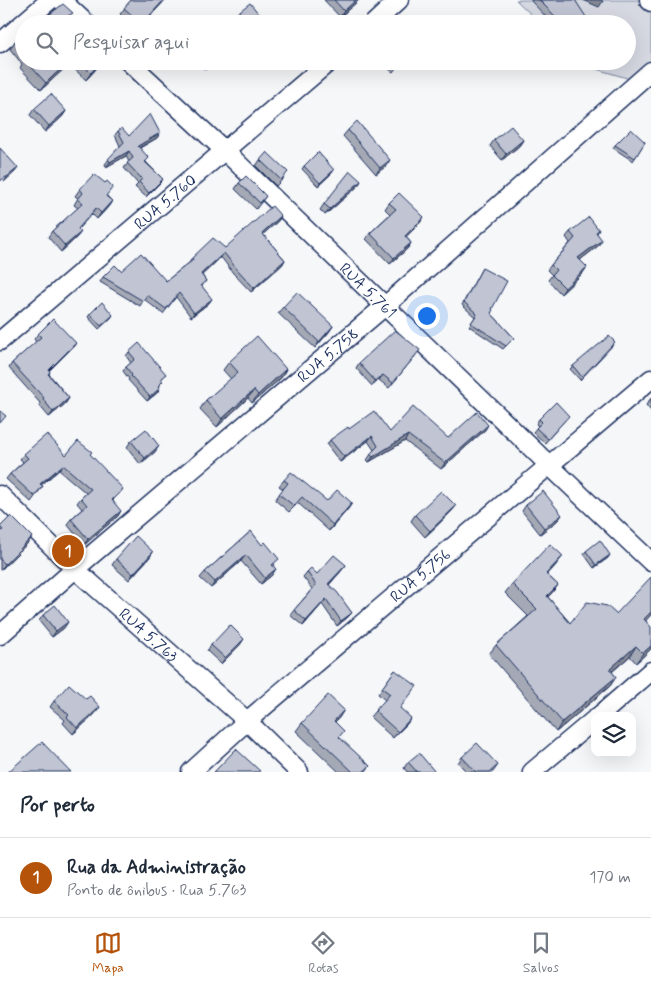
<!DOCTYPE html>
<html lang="pt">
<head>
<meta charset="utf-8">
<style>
  :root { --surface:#fff; --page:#f6f6f7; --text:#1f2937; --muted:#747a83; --line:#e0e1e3; --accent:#b45309 }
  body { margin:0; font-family:Mynerve,sans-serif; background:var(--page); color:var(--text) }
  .controls { position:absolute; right:15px; bottom:15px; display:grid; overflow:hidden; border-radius:10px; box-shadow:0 5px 20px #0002 }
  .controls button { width:45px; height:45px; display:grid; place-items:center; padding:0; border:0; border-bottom:1px solid var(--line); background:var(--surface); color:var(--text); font:25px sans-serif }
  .you { position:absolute; left:426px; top:315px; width:18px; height:18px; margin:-12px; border:4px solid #fff; border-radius:50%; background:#1a73e8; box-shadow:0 0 0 8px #1a73e833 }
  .badge { display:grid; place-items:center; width:32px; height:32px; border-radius:50%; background:var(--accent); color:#fff; font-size:16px; font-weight:700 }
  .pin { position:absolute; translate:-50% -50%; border:2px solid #fff; box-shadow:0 1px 5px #0006 }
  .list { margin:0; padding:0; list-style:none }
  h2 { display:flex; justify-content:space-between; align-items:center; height:65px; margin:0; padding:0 20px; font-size:21px }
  h2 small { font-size:16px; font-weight:400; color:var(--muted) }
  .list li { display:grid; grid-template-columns:32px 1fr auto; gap:15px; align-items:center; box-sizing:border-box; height:80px; padding:0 20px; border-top:1px solid var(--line) }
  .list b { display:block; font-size:19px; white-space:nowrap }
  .list p { margin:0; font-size:16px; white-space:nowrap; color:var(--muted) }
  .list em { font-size:16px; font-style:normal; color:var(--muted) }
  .icon { flex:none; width:28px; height:28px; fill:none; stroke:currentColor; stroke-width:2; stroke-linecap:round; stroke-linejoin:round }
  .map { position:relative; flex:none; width:651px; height:772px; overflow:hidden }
  .search { position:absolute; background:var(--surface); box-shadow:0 5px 20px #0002; left:15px; right:15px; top:15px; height:55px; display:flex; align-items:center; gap:12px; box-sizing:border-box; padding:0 18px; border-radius:28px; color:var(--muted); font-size:19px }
  .sheet { height:145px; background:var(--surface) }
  nav { display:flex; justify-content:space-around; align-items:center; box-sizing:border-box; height:70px; border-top:1px solid var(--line); background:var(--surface); font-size:14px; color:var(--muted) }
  nav a { display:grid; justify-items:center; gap:2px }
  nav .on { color:var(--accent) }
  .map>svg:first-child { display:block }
</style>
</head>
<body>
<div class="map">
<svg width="651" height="772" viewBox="0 0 651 772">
  <rect width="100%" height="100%" fill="#f6f7f9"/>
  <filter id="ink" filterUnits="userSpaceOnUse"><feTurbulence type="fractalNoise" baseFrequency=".02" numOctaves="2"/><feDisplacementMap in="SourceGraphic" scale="10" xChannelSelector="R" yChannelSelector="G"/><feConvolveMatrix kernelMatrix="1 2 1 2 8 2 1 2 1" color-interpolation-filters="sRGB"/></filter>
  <g filter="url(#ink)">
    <!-- green -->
    <path fill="#d6d9e2" stroke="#7884a0" d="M 516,0 L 651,0 L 651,85 L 586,66 L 580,61 L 627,61 L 627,24 L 541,24 Z"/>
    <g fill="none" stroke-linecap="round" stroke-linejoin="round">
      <defs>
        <g id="street">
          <path d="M 61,0 L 87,24"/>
          <path d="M 649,0 L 651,2"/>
          <path d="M 373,24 L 399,0"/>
          <path d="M 0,43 L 50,0"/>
          <path id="s1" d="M 128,61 L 224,150 L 549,465 L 651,562"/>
          <path id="s2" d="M 0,341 L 330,61"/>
          <path id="s3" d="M 0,495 L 75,569 L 247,721 L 299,772"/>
          <path id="s4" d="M 0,635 L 75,569 L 385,306 L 651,71"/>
          <path d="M 599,716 L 651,671"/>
          <path id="s5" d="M 191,772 L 247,721 L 651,379"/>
          <path d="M 532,772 L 595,719"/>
        </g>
      </defs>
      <!-- street casing -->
      <use href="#street" stroke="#1b2f5e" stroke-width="21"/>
      <!-- street -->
      <use href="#street" stroke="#fff" stroke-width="18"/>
    </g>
    <!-- wall -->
    <path fill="#a5a9b5" stroke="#1b2f5e" d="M 131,0 L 165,0 L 143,24 L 130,24 L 120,14 Z
      M 324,0 L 359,0 L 340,17 Z
      M 531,0 L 575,0 L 586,24 L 553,24 L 531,1 Z
      M 236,14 L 259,14 L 257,17 L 250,24 L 239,24 L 234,17 Z
      M 24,34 L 24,61 L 101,61 L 96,69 L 86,80 L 69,64 L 41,90 L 20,68 L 22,64 L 10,49 L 15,41 Z
      M 157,61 L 171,61 L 163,68 Z
      M 197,61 L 215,61 L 205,70 Z
      M 378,61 L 401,61 L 393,72 Z
      M 34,109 L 66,111 L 62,117 L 45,132 L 30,115 Z
      M 348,130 L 386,166 L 376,174 L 343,136 Z
      M 118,131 L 129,136 L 160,133 L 157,138 L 140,148 L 146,162 L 163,179 L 159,184 L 146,197 L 135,187 L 138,184 L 124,168 L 129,162 L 126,156 L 106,167 L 105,164 L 120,146 L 115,135 Z
      M 494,140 L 523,140 L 519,146 L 502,160 L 490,146 Z
      M 645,142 L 633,161 L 613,148 L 615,145 Z
      M 260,160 L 284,178 L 276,186 L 256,166 Z
      M 304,166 L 332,173 L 318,186 L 302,169 Z
      M 361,181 L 357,187 L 325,215 L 320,210 L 324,204 Z
      M 239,183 L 266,196 L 256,209 L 235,189 Z
      M 80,189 L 107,196 L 112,201 L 108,207 L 97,219 L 92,214 L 78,229 L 81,232 L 76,238 L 61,252 L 48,237 L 52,231 L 78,208 L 74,205 L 78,198 L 75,196 Z
      M 389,203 L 420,223 L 406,237 L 411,243 L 407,249 L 390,264 L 366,239 L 370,233 L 390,214 L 385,209 Z
      M 281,216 L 278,221 L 263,234 L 285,260 L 282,265 L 251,292 L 233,273 L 221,257 L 202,275 L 206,281 L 202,286 L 209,303 L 191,317 L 176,297 L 163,314 L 144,299 L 140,306 L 100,282 L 103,277 L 121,271 L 166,281 L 189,263 L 192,258 L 225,248 Z
      M 599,230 L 597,233 L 598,246 L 580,260 L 583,273 L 561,294 L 548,280 L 552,275 L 547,270 L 551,265 L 570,243 L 566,237 L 570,232 Z
      M 482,268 L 492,309 L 491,313 L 514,338 L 503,349 L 469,326 L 475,317 L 462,305 Z
      M 283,307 L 333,326 L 329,332 L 315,348 L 278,313 Z
      M 90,314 L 113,315 L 111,318 L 99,329 L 88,317 Z
      M 38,334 L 76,343 L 72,348 L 49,371 L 50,372 L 49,374 L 69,398 L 65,404 L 49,417 L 39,405 L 40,403 L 9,368 L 12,363 L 36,342 L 34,339 Z
      M 613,345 L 580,380 L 570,369 L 573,366 Z
      M 129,352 L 166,374 L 161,380 L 160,386 L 159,387 L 157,393 L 147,401 L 128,380 L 129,379 L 123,371 L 126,367 L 131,363 L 126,356 Z
      M 416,355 L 389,388 L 379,380 L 372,386 L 356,368 L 359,363 Z
      M 229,362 L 286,369 L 281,378 L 252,403 L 248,398 L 217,427 L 200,409 L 206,400 L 231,379 L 223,370 Z
      M 651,398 L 651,411 L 646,405 Z
      M 539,419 L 565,420 L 545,443 L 533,432 L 538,426 L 536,424 Z
      M 349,429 L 448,438 L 485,430 L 441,469 L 405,441 L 369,462 L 367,460 L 374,450 L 368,441 L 340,462 L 327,445 L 330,440 Z
      M 131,441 L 155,452 L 140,464 L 127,447 Z
      M 24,454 L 66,455 L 90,454 L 119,494 L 113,500 L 118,516 L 84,545 L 67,524 L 71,519 L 82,509 L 77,503 L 81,498 L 86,493 L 59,470 L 41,485 L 43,486 L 31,502 L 6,479 L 10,474 L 23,462 L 20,459 Z
      M 284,480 L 327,501 L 352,503 L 348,509 L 329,531 L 298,503 L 289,512 L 275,500 L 283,489 L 279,486 Z
      M 526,505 L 562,515 L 557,521 L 540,534 L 522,511 Z
      M 456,506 L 451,512 L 425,537 L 411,521 L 415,515 Z
      M 0,527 L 28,543 L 1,570 L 0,570 Z
      M 251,531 L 275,565 L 274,566 L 272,575 L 261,584 L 241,561 L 211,588 L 200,578 L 205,572 Z
      M 586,551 L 608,558 L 594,568 L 584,554 Z
      M 153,552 L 149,558 L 129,580 L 112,565 L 116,559 Z
      M 346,565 L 342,570 L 329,585 L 352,613 L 348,617 L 337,626 L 322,604 L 303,626 L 290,615 L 312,589 L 303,577 L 307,572 L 317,574 Z
      M 556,565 L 547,575 L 558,585 L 548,597 L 570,623 L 616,614 L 646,620 L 651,649 L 636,663 L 630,656 L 612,672 L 616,677 L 610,686 L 556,732 L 489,654 L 496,645 L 528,616 L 505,593 L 512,584 Z
      M 43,615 L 64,628 L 52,637 L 39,621 Z
      M 211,645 L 240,645 L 221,664 L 207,651 Z
      M 395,670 L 400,708 L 407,724 L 393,738 L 370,717 L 375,711 L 385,700 L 378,694 Z
      M 54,701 L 96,713 L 73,734 L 63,723 L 65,720 L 50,707 Z
      M 339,718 L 335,722 L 339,738 L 370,766 L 365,772 L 339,772 L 296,731 L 302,723 Z
      M 462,757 L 498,765 L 493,772 L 467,772 L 458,763 Z
      M 408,762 L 435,772 L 407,772 L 404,768 Z"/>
    <!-- shaded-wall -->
    <path fill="#868994" stroke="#1b2f5e" d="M 164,0 L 165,0 L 143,24 L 142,24 Z
      M 356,0 L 359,0 L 340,17 L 344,11 Z
      M 583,0 L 599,0 L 603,1 L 599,7 Z
      M 69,61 L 71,61 L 69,64 L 41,90 L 46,83 Z
      M 101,61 L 96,69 L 86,80 L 91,73 Z
      M 66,111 L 62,117 L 45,132 L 49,126 Z
      M 160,133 L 157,138 L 135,150 L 138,146 Z
      M 523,140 L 519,146 L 502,160 L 506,154 Z
      M 129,151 L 126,156 L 106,167 L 110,162 Z
      M 390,160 L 386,166 L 376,174 L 380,168 Z
      M 18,168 L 15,172 L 4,182 L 7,177 Z
      M 334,170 L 332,173 L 318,186 L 320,183 Z
      M 163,179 L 159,184 L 146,197 L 149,193 Z
      M 361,181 L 357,187 L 325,215 L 330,209 Z
      M 112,201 L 108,207 L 97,219 L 101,213 Z
      M 281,216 L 278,221 L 259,238 L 262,233 Z
      M 424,217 L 420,223 L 401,242 L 405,236 Z
      M 81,232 L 76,238 L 61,252 L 65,246 Z
      M 602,240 L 598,246 L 575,264 L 578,258 Z
      M 411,243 L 407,249 L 390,264 L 394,258 Z
      M 224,253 L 221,257 L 198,279 L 201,274 Z
      M 285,260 L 282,265 L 251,292 L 254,288 Z
      M 587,267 L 583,273 L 561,294 L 565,288 Z
      M 212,299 L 209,303 L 191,317 L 194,313 Z
      M 333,326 L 329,332 L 315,348 L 319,342 Z
      M 76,343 L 72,348 L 45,375 L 49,370 Z
      M 286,369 L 281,378 L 252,403 L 258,395 Z
      M 383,375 L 379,380 L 372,386 L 375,381 Z
      M 160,388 L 157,393 L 147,401 L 150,397 Z
      M 254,390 L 248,398 L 217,427 L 222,419 Z
      M 69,398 L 65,404 L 49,417 L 53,412 Z
      M 488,425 L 485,430 L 441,469 L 445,463 Z
      M 408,435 L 405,441 L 369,462 L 373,457 Z
      M 372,436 L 368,441 L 340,462 L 344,457 Z
      M 159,446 L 155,452 L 140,464 L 145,458 Z
      M 63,465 L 59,470 L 36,489 L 40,484 Z
      M 123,489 L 119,494 L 108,505 L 112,500 Z
      M 352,503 L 348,509 L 329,531 L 333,525 Z
      M 456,506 L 451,512 L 425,537 L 430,531 Z
      M 121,511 L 118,516 L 84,545 L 88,539 Z
      M 562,515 L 557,521 L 540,534 L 544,528 Z
      M 32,537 L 28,543 L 1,570 L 5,564 Z
      M 153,552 L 149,558 L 129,580 L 133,574 Z
      M 246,555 L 241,561 L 211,588 L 215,582 Z
      M 610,555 L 608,558 L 594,568 L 596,565 Z
      M 563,556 L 556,565 L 539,583 L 546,574 Z
      M 346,565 L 342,570 L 325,589 L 328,584 Z
      M 276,569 L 272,575 L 261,584 L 265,578 Z
      M 558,585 L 551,594 L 540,605 L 547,596 Z
      M 326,599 L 322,604 L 303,626 L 306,621 Z
      M 651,612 L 651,615 L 638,629 L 644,619 Z
      M 352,613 L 348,617 L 337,626 L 341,621 Z
      M 68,622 L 64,628 L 52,637 L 56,631 Z
      M 244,639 L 240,645 L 221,664 L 225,658 Z
      M 636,646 L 630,656 L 603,679 L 610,669 Z
      M 651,646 L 651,649 L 636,663 L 643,653 Z
      M 616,677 L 610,686 L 556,732 L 562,722 Z
      M 100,707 L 96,713 L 73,734 L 77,728 Z
      M 344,710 L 339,718 L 328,729 L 334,721 Z
      M 411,718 L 407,724 L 393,738 L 398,732 Z"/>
    <!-- building -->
    <path fill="#c0c4d3" stroke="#1b2f5e" d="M 131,0 L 164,0 L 142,24 L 124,8 Z
      M 334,0 L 356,0 L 344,11 Z
      M 539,0 L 575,0 L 588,20 L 585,24 L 563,24 Z
      M 250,3 L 259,14 L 248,24 L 244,24 L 236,14 Z
      M 63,4 L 73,13 L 68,16 L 75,24 L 37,24 Z
      M 24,34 L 24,52 L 15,41 Z
      M 627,35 L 633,40 L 627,46 Z
      M 26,61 L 69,61 L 46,83 Z
      M 79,61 L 101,61 L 91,73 Z
      M 162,61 L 170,61 L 165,65 Z
      M 202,61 L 214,61 L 207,67 Z
      M 391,61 L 400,61 L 397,66 Z
      M 51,94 L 66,111 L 49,126 L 34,109 Z
      M 150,114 L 160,133 L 138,146 L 149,158 L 145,162 L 163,179 L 149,193 L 139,182 L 142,179 L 127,163 L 133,158 L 129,151 L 110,162 L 108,159 L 124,142 L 118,131 L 122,128 L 129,136 Z
      M 357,121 L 390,160 L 380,168 L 348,130 Z
      M 511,126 L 523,140 L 506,154 L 494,140 Z
      M 631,129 L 645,142 L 635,158 L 615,145 Z
      M 0,148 L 18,168 L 7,177 L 6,177 L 0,181 Z
      M 267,152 L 288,172 L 281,180 L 260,160 Z
      M 318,152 L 334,170 L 320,183 L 304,166 Z
      M 350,171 L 361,181 L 330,209 L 324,204 Z
      M 94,174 L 105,183 L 107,181 L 113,187 L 106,196 L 112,201 L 101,213 L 96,208 L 78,229 L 81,232 L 65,246 L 52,231 L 83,203 L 78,199 L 83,193 L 80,189 Z
      M 246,176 L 266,196 L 260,203 L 239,183 Z
      M 399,193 L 424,217 L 405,236 L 411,243 L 394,258 L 370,233 L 396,209 L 389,203 Z
      M 272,206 L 281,216 L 262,233 L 285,260 L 254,288 L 236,268 L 224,253 L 201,274 L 206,281 L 201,285 L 212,299 L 194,313 L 179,293 L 166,309 L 147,295 L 143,301 L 103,277 L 115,265 L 121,271 L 141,253 L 166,281 L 193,260 L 192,258 L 213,238 L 225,248 Z
      M 589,217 L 599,230 L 596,232 L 602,240 L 578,258 L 587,267 L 565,288 L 552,275 L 556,270 L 551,265 L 575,238 L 570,232 Z
      M 482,268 L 507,281 L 492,309 L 493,310 L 491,313 L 514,338 L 506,346 L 471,323 L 477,314 L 464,302 Z
      M 297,292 L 333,326 L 319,342 L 283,307 Z
      M 102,302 L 113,315 L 101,326 L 90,314 Z
      M 53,319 L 76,343 L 49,370 L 50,372 L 48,374 L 69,398 L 53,412 L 43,399 L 44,398 L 12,363 L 41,337 L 38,334 Z
      M 395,330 L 420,350 L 393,383 L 383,375 L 375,381 L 359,363 Z
      M 257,336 L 286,369 L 258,395 L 254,390 L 222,419 L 206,400 L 238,372 L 229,362 Z
      M 609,336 L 615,342 L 582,377 L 573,366 Z
      M 139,343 L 166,374 L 160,379 L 163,381 L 158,386 L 160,388 L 150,397 L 131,376 L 132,375 L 126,367 L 135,359 L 129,352 Z
      M 556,402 L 569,416 L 548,439 L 536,428 L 542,422 L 539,419 Z
      M 413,407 L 448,438 L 477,412 L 488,425 L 445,463 L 408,435 L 373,457 L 370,454 L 378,446 L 372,436 L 344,457 L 330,440 L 348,427 L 349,429 L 374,411 L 390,432 Z
      M 0,411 L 6,416 L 0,423 Z
      M 146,429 L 159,446 L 145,458 L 131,441 Z
      M 47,434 L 66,455 L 78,441 L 92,452 L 90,454 L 123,489 L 112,500 L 121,511 L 88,539 L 71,519 L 87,505 L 81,498 L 91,489 L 63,465 L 40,484 L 43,486 L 34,496 L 10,474 L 28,458 L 24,454 Z
      M 291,472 L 327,501 L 337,490 L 352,503 L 333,525 L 302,497 L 294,506 L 279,494 L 288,483 L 284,480 Z
      M 441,491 L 456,506 L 430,531 L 415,515 Z
      M 543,491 L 562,515 L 544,528 L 526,505 Z
      M 11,516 L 32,537 L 5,564 L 0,559 L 0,532 L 3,530 L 0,527 Z
      M 251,531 L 262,545 L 265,542 L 279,559 L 272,565 L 276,569 L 265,578 L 246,555 L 215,582 L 205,572 Z
      M 136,536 L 153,552 L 133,574 L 116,559 Z
      M 600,540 L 610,555 L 596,565 L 586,551 Z
      M 550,544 L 563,556 L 546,574 L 558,585 L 547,596 L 570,623 L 587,602 L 607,606 L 616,614 L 651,577 L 651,612 L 644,619 L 651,627 L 651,646 L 643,653 L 636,646 L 610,669 L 616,677 L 562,722 L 496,645 L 537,609 L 512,584 Z
      M 334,555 L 346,565 L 328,584 L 337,592 L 352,613 L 341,621 L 326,599 L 306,621 L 294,610 L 316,585 L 307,572 L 311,568 L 317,574 Z
      M 55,605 L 68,622 L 56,631 L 43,615 Z
      M 230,625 L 244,639 L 225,658 L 211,645 Z
      M 395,670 L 417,686 L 400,708 L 411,718 L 398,732 L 375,711 L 390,694 L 382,688 Z
      M 69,684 L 86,699 L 90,696 L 100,707 L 77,728 L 67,717 L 69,715 L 54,701 Z
      M 328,695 L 344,710 L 334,721 L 344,731 L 339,737 L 370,766 L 363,772 L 351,772 L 352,771 L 302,723 Z
      M 42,742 L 71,772 L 8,772 Z
      M 477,743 L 498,765 L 490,772 L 476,772 L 462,757 Z
      M 236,749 L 260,771 L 258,772 L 214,772 Z
      M 419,753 L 435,772 L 417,772 L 408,762 Z"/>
  </g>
  <g text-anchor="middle" stroke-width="4" stroke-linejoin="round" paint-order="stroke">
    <!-- street labels -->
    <g font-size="16" fill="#1b2f5e" stroke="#fff">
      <text dy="6" stroke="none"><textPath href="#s2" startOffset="216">RUA 5.760</textPath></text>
      <text dy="6" stroke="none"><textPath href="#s1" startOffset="332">RUA 5.761</textPath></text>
      <text dy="6" stroke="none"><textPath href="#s4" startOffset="431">RUA 5.758</textPath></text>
      <text dy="6" stroke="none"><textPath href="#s5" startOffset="302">RUA 5.756</textPath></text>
      <text dy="6" stroke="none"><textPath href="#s3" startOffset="204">RUA 5.763</textPath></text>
    </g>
  </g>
</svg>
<div class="controls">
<button><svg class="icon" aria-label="layers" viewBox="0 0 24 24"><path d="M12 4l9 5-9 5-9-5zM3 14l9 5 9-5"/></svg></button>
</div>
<div class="you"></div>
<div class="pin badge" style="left:68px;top:551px">1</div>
<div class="search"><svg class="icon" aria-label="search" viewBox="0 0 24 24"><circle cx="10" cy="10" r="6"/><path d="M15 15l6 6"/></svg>Pesquisar aqui</div>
</div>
<section class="sheet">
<h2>Por perto<small></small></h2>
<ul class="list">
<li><span class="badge">1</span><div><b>Rua da Administração</b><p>Ponto de ônibus · Rua 5.763</p></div><em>170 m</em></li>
</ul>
</section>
<nav>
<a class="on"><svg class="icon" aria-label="map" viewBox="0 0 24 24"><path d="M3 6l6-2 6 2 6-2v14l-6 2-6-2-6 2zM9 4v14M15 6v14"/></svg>Mapa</a>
<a><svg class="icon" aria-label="directions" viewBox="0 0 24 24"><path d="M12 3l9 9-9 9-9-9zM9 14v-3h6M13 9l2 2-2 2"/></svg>Rotas</a>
<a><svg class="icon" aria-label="saved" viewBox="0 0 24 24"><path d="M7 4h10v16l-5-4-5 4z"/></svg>Salvos</a>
</nav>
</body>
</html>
